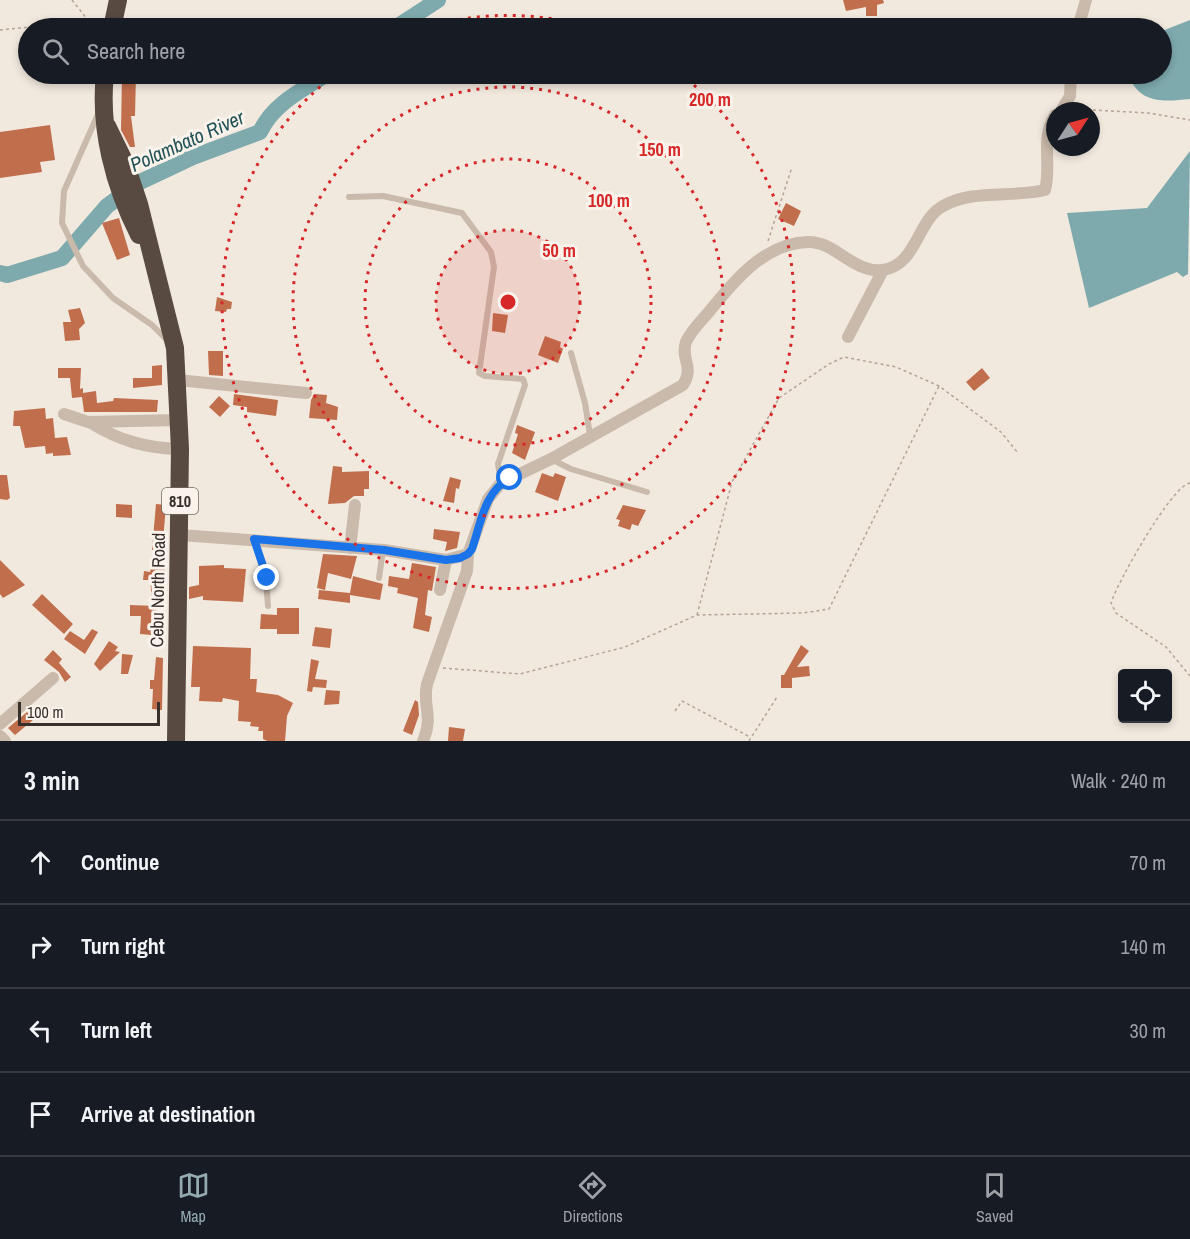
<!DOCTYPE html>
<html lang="en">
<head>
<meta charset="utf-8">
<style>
  :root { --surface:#171b24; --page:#242831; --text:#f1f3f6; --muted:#9ea1a6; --line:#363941; --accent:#93abaf }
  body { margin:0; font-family:"Archivo Narrow",sans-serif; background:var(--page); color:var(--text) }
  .controls { position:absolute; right:18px; bottom:18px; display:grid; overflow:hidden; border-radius:6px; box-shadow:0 3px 9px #0003 }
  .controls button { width:54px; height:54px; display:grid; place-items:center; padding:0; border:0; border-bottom:2px solid var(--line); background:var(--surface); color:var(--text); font:30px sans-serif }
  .compass { position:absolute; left:1046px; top:102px; width:54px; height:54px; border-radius:50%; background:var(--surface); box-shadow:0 3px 9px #0003; rotate:54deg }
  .scale { position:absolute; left:18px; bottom:15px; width:142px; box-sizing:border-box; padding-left:6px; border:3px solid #372f2a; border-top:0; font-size:16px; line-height:21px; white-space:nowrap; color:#372f2a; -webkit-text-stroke:4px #f9f3eb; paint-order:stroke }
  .stop { position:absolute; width:18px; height:18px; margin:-14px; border:4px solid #1a73e8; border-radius:50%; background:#fff }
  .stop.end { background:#1a73e8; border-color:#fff; box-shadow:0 2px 6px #0008 }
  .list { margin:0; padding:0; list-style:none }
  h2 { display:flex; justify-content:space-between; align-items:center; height:78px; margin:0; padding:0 24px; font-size:26px }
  h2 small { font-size:20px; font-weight:400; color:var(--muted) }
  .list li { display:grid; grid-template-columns:39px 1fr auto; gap:18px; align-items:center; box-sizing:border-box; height:84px; padding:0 24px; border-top:2px solid var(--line) }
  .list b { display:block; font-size:22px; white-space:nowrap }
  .list em { font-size:20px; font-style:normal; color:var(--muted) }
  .icon { flex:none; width:33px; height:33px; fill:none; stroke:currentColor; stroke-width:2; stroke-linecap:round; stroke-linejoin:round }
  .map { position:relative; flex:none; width:1190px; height:741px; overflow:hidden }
  .search { position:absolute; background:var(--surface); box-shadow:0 3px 9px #0003; left:18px; right:18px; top:18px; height:66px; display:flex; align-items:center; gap:15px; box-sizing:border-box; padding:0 21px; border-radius:33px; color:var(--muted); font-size:22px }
  .sheet { height:414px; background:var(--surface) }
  nav { display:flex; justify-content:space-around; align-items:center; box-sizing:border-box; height:84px; border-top:2px solid var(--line); background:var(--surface); font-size:16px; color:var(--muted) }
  nav a { display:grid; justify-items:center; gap:3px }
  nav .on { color:var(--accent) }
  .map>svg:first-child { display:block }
</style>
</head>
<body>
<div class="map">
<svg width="1190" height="741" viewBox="0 0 1190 741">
  <rect width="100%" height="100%" fill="#f2e9de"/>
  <!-- water -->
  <path fill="#7eaaae" d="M 1190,20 L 1190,99 C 1163,102 1139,104 1128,74 L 1162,74 L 1162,31 Z
    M 1190,151 L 1188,274 L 1183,277 L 1177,272 L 1089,308 L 1067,213 L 1147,208 Z"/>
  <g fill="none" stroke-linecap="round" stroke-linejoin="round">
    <!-- river -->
    <path stroke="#7eaaae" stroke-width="16" d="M 395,28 L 438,0
      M 0,273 L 7,275 L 62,258 L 107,206 L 140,182 L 193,157 L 260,132 C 273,104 302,90 327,74"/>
  </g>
  <!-- building -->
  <path fill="#c16e4d" d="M 843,0 L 883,0 L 884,3 L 877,5 L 877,16 L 866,16 L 866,7 L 846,11 Z
    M 122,74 L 136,74 L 135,116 L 131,116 L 135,147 L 130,147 L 121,130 Z
    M 50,125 L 55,160 L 40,162 L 42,172 L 0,178 L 0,132 Z
    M 786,203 L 801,211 L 794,226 L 778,219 Z
    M 119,218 L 130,255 L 117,260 L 102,223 Z
    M 217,297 L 232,302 L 231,309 L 227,309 L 226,312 L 215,311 Z
    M 80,308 L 85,323 L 79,329 L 80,340 L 65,341 L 63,322 L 71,322 L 68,310 Z
    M 493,313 L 508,315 L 505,333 L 492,331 Z
    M 545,336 L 561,342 L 560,347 L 563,349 L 558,363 L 538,355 Z
    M 208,351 L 223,351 L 223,376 L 209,375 Z
    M 162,365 L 162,385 L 133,388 L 133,378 L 152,378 L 152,366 Z
    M 58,368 L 81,368 L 80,389 L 83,388 L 83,393 L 96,391 L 97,403 L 113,401 L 114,398 L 158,400 L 157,412 L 84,412 L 82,397 L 72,398 L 70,378 L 58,378 Z
    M 982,368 L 990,378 L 974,391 L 966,382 Z
    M 234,394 L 278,400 L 276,416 L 247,412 L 247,407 L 233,405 Z
    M 314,394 L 327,395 L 326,403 L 338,407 L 337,420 L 309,418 L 311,400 Z
    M 219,396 L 230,406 L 220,417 L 209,407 Z
    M 45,408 L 46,419 L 53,418 L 55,438 L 67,437 L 71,455 L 53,456 L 53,453 L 46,454 L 45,446 L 25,448 L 20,426 L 13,426 L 14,411 Z
    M 517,425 L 535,432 L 525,460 L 512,453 L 518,434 L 515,433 Z
    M 333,466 L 342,467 L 342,472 L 369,471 L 369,489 L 364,489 L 364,496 L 354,496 L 345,503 L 328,504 Z
    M 542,473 L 553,477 L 555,473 L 566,477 L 558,501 L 535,492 Z
    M 0,475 L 7,475 L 10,498 L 7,500 L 0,499 Z
    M 450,477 L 461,480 L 459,489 L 456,488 L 454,503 L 443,501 Z
    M 116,504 L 132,505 L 132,518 L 116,517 Z
    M 156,504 L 166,505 L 163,541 L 166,541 L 167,550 L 152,550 Z
    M 623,505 L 646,510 L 638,526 L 632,524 L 630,530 L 618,526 L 620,520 L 616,519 Z
    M 434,529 L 460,532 L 457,548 L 445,551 L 447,542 L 433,539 Z
    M 323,554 L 357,556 L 351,579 L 328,573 L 325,590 L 317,588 Z
    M 0,560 L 25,585 L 3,598 L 0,594 Z
    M 153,560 L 165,562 L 165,569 L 164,582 L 158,581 L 160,598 L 152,599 L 150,580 L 143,580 L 144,571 L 150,572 Z
    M 412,563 L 436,567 L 432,591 L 428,590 L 425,615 L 432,617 L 429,632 L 413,628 L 418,598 L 397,593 L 398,588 L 388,586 L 389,576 L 409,579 Z
    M 224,565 L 224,568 L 246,569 L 243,602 L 203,600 L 203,596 L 189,599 L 189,587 L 199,585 L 199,566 Z
    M 353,576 L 383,584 L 380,600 L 350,595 L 350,603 L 318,599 L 319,590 L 350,593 Z
    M 42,594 L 73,624 L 64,634 L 32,605 Z
    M 130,605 L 156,606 L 156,614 L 163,615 L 161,641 L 152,640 L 152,635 L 140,634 L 141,616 L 130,616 Z
    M 277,608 L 299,608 L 299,634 L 277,634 L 277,629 L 260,629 L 261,614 L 277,615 Z
    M 315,627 L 332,629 L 330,648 L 312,646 Z
    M 92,629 L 98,632 L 85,654 L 64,639 L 70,631 L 84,640 Z
    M 109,641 L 118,647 L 115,651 L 120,652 L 100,671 L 94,664 Z
    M 801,645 L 809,651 L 797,667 L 809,666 L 810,676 L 792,678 L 792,688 L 781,688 L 781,675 L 784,675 Z
    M 193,646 L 251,648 L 250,679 L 257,679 L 256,692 L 278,695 L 293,703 L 287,716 L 285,741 L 267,741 L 263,739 L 263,731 L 258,731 L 259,727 L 250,726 L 251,722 L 238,721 L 239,701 L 223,698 L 222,702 L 199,701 L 200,687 L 191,687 Z
    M 53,650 L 62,659 L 59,663 L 71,677 L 65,682 L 59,672 L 44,660 Z
    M 122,654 L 133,655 L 128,674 L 121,674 Z
    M 156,657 L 163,658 L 162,710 L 152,709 L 153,689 L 150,689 L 150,680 L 154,680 Z
    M 311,659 L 319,661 L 315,679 L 327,680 L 326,688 L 313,687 L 312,692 L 307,691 Z
    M 326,690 L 340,691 L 339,704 L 324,705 Z
    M 415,700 L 418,702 L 419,715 L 412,735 L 403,731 Z
    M 27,712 L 33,720 L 15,735 L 8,728 Z
    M 449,727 L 465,729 L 463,741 L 448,741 Z"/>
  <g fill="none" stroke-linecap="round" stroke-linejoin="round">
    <!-- path -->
    <path stroke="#b5a495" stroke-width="1.5" stroke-dasharray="3 3" stroke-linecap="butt" d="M 72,0 L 91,24
      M 0,30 L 71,23 L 97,24
      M 1075,109 L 1148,113 L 1190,120
      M 768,241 L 792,167
      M 1190,483 C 1172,485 1117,583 1111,603 L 1116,613 L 1166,647 L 1190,676
      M 697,615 L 732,482 L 779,398 L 829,364 L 844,357 L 896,367 L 939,386 L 1001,432 L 1018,453
      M 443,668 L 520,674 L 625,647 L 697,615 L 803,613 L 829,609 L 939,386
      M 675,711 L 682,701 L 750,737
      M 749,741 L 777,697"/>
    <!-- lane -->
    <path stroke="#cabaab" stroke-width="6" d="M 99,112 L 64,191 L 62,223 L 83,266 L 113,298 L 152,325 L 168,341
      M 349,197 L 383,196 L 462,213 L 491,252 L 494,267 L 479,373 L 485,376 L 523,379 L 525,385 L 498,464 L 501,483
      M 571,353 L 585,403 L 590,435
      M 551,459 L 571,469 L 647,492
      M 254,540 L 266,578 L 268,606
      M 379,578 L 383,550"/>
    <!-- street -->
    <path stroke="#cabaab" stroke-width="12" d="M 1078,28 L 1086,0
      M 1061,111 L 1070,96 L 1071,74
      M 848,337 L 883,270
      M 178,380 L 306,393
      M 64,414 L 88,422 L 179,420
      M 91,423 C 120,441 146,448 180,449
      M 180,535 L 384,550 L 446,560 L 468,554 L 488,499 L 501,483 L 551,459 L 683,385 C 695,367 680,359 686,342 C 690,332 700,322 708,313 C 733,282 764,243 808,242 C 835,241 854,274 883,270 C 917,265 917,220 943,206 C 972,189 1013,198 1045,190 C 1052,164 1040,140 1055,115
      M 350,548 L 355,505
      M 440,590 L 446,560
      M 0,724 L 53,678
      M 0,736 L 5,741
      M 423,741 C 434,715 422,707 427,684 L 467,571 L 468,554"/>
    <!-- highway -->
    <path stroke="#584941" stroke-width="18" d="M 112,28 L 118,0
      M 105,74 C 99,128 114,186 139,235
      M 107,126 L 126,165 L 139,204 L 175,348 L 180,449 L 176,741"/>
  </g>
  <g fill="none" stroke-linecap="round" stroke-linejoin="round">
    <!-- route -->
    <path stroke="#1a73e8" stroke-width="8" d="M 267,578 L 254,539 L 384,550 L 446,560 L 460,558 L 468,554 L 472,549 C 481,523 484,492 510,478"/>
  </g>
  <!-- distance rings -->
  <circle cx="508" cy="302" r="72" fill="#d62828" fill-opacity=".12"/>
  <g fill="none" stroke="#d62828" stroke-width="3" stroke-dasharray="3 6">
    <circle cx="508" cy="302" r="72"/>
    <circle cx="508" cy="302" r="143"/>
    <circle cx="508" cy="302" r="215"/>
    <path d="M424 28A286 286 0 0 1 592 28M680 74A286 286 0 1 1 336 74"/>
  </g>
  <g text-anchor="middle" stroke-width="6" stroke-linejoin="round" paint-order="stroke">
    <!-- shield labels -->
    <rect fill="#f9f3eb" stroke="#716a64" stroke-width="1.5" x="162" y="488" width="36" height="26" rx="4.5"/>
    <g font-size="16" font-weight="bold" fill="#372f2a">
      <text x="180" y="507">810</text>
    </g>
    <!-- street labels -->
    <g font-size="18" fill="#372f2a" stroke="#f9f3eb">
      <text transform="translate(158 590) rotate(-89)" y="6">Cebu North Road</text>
    </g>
    <!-- water labels -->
    <g font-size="20" font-style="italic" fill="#215258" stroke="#f9f3eb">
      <text transform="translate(187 141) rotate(-24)" y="7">Polambato River</text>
    </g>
  </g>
  <circle cx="508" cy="302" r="9" fill="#d62828" stroke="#f9f3eb" stroke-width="3"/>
  <g font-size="18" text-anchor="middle" font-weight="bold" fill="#d62828" stroke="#f9f3eb" stroke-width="6" stroke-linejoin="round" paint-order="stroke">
    <text x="710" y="106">200 m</text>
    <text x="660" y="156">150 m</text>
    <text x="609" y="207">100 m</text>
    <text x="559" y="257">50 m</text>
  </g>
</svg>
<div class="controls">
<button><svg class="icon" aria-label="locate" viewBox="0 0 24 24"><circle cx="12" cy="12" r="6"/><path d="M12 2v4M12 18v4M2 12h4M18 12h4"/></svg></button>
</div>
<svg class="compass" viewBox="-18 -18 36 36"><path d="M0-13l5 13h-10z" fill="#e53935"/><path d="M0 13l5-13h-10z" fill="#9ea1a6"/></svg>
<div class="scale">100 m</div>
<div class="stop" style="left:510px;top:478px"></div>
<div class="stop end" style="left:267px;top:578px"></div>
<div class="search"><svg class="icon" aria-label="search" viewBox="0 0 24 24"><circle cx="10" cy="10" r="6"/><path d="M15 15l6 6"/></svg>Search here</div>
</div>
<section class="sheet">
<h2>3 min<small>Walk · 240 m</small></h2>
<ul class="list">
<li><svg class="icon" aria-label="ahead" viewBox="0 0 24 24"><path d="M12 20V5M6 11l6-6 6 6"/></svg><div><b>Continue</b></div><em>70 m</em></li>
<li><svg class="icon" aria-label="right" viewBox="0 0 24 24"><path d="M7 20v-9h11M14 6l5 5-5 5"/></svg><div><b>Turn right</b></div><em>140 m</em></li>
<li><svg class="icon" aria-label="left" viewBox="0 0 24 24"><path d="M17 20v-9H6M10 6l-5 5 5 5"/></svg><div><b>Turn left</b></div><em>30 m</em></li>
<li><svg class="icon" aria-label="arrive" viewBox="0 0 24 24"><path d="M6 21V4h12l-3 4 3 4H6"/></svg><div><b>Arrive at destination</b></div></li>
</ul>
</section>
<nav>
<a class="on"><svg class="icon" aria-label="map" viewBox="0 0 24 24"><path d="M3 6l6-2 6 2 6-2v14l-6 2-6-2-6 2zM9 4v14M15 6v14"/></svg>Map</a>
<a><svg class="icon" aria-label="directions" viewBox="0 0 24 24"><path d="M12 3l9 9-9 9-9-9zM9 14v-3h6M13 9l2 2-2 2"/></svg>Directions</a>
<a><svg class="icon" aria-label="saved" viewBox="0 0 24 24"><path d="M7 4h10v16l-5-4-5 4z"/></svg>Saved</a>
</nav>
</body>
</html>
